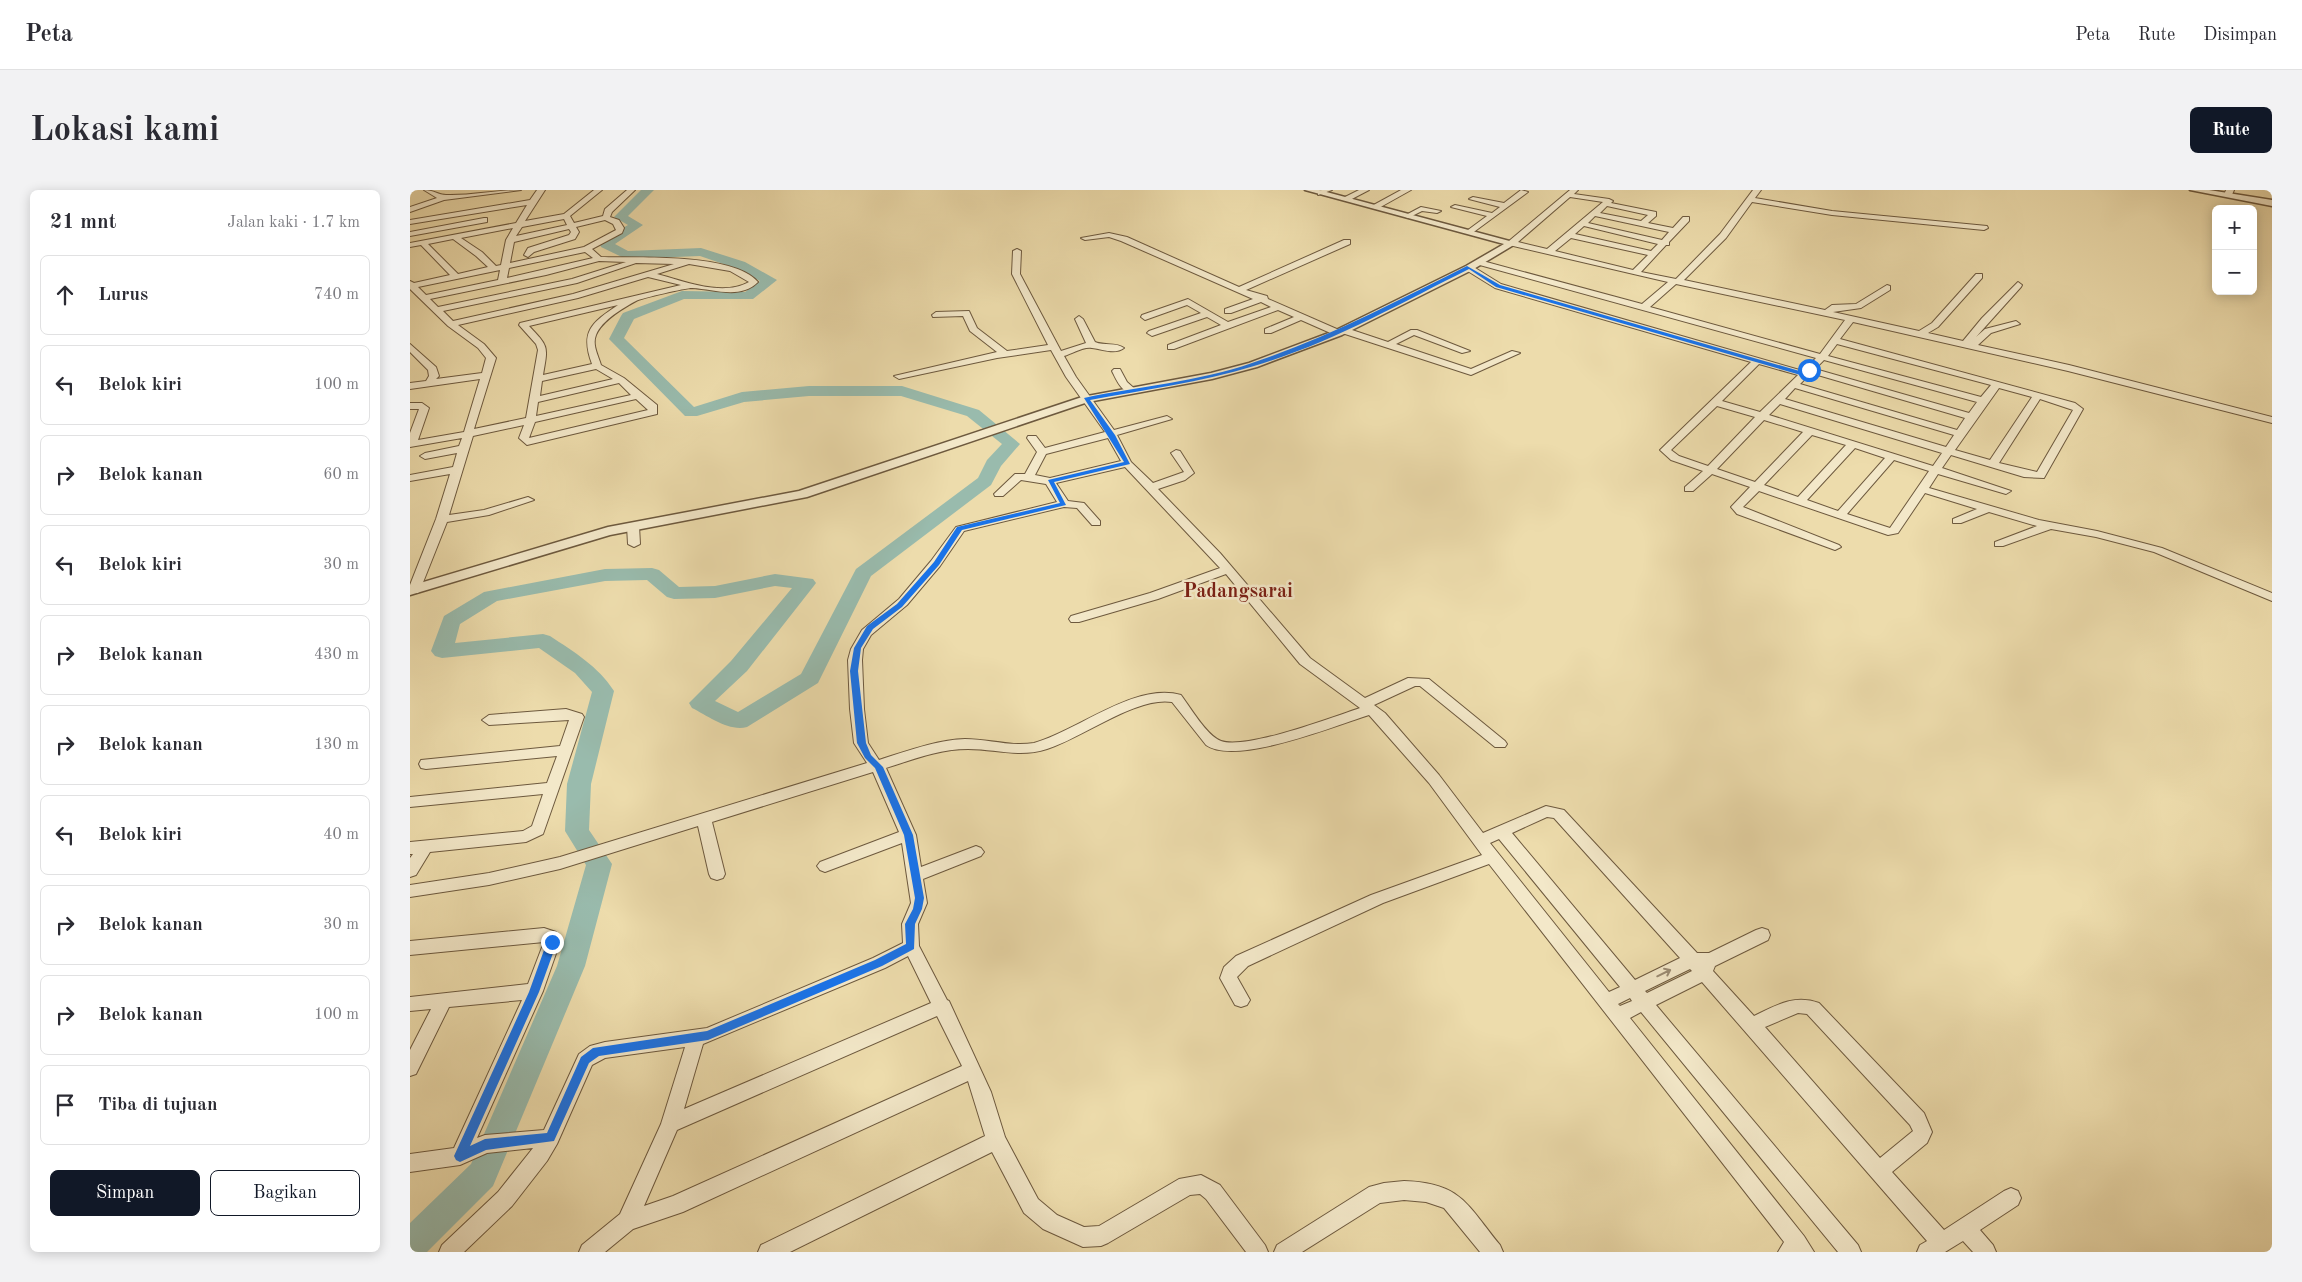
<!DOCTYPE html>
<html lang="id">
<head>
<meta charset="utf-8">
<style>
  :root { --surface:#fff; --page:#f2f2f3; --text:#2b2b33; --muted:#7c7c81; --line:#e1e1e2; --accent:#111827 }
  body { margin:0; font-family:"Old Standard TT",serif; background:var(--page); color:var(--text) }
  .controls { position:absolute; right:15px; top:15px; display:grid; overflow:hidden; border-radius:8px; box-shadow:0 2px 12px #0003 }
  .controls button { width:45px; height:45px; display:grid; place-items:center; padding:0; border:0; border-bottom:1px solid var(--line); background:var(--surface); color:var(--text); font:25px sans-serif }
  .stop { position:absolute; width:15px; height:15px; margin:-11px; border:4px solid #1a73e8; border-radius:50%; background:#fff }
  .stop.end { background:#1a73e8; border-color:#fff; box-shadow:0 1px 5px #0008 }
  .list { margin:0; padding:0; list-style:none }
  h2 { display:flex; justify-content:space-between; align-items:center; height:65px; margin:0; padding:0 20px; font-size:21px }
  h2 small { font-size:16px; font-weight:400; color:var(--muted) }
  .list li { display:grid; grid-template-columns:32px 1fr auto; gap:15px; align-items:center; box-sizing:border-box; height:80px; margin:0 10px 10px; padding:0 10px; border:1px solid var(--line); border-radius:8px }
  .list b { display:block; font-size:19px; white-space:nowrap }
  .list em { font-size:16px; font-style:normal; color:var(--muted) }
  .actions { display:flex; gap:10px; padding:15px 20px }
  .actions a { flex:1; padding:11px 0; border:1px solid var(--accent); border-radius:8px; text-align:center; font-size:18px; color:var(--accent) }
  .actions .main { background:var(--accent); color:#fff }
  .icon { flex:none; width:28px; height:28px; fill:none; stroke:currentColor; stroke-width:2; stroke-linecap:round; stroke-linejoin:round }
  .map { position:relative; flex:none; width:1862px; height:1062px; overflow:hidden; border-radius:8px }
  header { display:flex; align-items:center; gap:30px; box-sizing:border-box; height:70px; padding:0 25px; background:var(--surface); border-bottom:1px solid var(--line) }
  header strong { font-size:24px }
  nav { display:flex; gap:28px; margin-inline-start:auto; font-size:18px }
  .intro { display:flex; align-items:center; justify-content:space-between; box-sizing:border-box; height:120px; padding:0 30px }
  h1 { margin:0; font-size:35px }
  .button { padding:12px 22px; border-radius:8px; background:var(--accent); color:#fff; font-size:18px; font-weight:700 }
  main { display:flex; gap:30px; padding:0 30px }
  aside { flex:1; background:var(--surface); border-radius:8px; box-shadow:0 2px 12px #0003 }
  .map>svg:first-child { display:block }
</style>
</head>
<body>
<header>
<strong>Peta</strong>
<nav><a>Peta</a><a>Rute</a><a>Disimpan</a></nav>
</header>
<div class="intro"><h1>Lokasi kami</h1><a class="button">Rute</a></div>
<main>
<aside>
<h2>21 mnt<small>Jalan kaki · 1.7 km</small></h2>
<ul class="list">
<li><svg class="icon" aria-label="ahead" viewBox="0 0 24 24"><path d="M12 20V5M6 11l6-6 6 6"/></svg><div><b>Lurus</b></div><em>740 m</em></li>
<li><svg class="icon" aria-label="left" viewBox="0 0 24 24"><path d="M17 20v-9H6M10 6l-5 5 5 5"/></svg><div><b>Belok kiri</b></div><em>100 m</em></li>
<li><svg class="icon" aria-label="right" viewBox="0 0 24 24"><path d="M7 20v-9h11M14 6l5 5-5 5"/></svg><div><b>Belok kanan</b></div><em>60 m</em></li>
<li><svg class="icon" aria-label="left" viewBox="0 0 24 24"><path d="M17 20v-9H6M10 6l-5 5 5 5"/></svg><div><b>Belok kiri</b></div><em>30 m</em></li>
<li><svg class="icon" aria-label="right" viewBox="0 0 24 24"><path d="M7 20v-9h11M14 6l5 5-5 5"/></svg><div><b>Belok kanan</b></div><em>430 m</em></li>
<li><svg class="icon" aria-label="right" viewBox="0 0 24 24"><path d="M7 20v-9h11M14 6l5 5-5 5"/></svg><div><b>Belok kanan</b></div><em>130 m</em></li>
<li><svg class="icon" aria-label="left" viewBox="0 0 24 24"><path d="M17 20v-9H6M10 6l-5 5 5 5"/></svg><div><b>Belok kiri</b></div><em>40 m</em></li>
<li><svg class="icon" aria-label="right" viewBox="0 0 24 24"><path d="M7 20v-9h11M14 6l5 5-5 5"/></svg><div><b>Belok kanan</b></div><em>30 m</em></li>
<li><svg class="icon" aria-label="right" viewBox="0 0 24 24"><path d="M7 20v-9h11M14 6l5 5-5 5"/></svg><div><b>Belok kanan</b></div><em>100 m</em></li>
<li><svg class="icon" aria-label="arrive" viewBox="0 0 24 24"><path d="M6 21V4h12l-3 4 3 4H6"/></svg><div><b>Tiba di tujuan</b></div></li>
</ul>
<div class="actions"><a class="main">Simpan</a><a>Bagikan</a></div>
</aside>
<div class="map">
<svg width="1862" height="1062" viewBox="0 0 1862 1062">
  <rect width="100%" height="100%" fill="#eddcac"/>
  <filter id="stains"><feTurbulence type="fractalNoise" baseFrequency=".004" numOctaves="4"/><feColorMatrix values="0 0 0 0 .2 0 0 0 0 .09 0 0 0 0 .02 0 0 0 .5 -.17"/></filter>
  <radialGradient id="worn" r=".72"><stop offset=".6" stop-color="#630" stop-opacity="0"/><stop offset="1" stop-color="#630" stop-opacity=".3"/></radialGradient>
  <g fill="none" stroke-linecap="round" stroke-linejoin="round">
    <!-- river -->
    <path fill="#99bbad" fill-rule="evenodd" d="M 231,0 L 244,0 L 218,26 L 233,35 L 205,54 L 218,61 L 291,58 L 335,72 L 367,90 L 343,109 L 274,109 L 224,129 L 214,148 L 284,217 L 332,202 L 399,196 L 492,196 L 569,220 L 610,254 L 591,276 L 581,295 L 461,386 L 408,493 L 337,537 C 319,542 298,526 282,518 L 279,513 L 321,471 L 382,398 L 365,396 L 305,408 L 264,409 L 257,407 L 237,390 L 195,391 L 87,411 L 50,434 L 45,453 L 133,444 L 140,446 C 164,462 188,476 204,501 L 181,594 L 179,640 L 202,674 L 175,776 L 83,996 L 17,1062 L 0,1062 L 0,1033 L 61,974 L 147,776 L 176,675 L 155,641 L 157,594 L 182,502 L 165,483 L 129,458 L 32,468 L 25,466 L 21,461 L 34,426 L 74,402 L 195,379 L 242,378 L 249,380 L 269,397 L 305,396 L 365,384 L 403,389 L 406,393 L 403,397 L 337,481 L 305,511 L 328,522 L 391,484 L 446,379 L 568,288 L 577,270 L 592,254 L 557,226 L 491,206 L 399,206 L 334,212 L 287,226 L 275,226 L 199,149 L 211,126 L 213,123 L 272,101 L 335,102 L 350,91 L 325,78 L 290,66 L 216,69 L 191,57 L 190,54 L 191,51 L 218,35 L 204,27 Z"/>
    <defs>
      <path id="minor" d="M 14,0 C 23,0 29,5 36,5 C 61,6 86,0 111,0 L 34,10 L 0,22 L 0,17 L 27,8 Z
        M 127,0 L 135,0 L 115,31 L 154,24 L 184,0 L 192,0 L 160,26 L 164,33 L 193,26 L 195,19 L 217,0 L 225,0 L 202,22 L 200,27 L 209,30 L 214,38 L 212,43 L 182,59 L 191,67 C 228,68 324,63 348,92 C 330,110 304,99 282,98 C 276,98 232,108 226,111 C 213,118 192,130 186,145 C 182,155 188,165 191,175 L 214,188 L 247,215 L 247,224 L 117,255 L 109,248 L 114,235 L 63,246 L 39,325 L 74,320 L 118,307 L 124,310 L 79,325 L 37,332 L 10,400 L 8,403 L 0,403 L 0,395 L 26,329 L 40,284 L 0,291 L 0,285 L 43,277 L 47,263 L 15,269 L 10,266 L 15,263 L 49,256 L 52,248 L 0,257 L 0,243 L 9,219 L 0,219 L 0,213 L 12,213 L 19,218 L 8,250 L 54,242 L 70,189 L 0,199 L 0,193 L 16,191 L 19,186 L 18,180 L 0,162 L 0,154 L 26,177 L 29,186 L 26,189 L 72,183 L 76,168 L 68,158 L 38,136 L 0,99 L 0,91 L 4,93 L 40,85 L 11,55 L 0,57 L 0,53 L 106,33 L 117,15 L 0,34 L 0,30 L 120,10 ZM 154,29 L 157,35 L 106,46 L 112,37 ZM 195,30 L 203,34 L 206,40 L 174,57 L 100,73 L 104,52 L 159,39 L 161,42 L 159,45 L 118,58 L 114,65 L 118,67 L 124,62 L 165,49 L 169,42 L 166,37 ZM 103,38 L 96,50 L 91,75 L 86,76 L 72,62 L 51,48 ZM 43,49 L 66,66 L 78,77 L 48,84 L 18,54 ZM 175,62 L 183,68 L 97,88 L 99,78 ZM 189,71 L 216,72 L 162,89 L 28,117 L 20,109 L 136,85 ZM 226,73 L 264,74 L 163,104 L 43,131 L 33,121 L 167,93 ZM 279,74 L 320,81 L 339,92 C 312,107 274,91 247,84 ZM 90,80 L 88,90 L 16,105 L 8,97 ZM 238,87 L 271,95 L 110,133 L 109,135 L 126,154 L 128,160 L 116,228 L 64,239 L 86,168 L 74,154 L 48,135 L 168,108 ZM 208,115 C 181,133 170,142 182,174 L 133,185 C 138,156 139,157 119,136 ZM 186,179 L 203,189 L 130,206 L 132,191 ZM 209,193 L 221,205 L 126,226 L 128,212 ZM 226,209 L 238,220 L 119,248 L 125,232 Z
        M 912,0 L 922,0 L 908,5 L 908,1 Z
        M 949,0 L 959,0 L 938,11 L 931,9 Z
        M 991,0 L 1001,0 L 967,19 L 960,17 Z
        M 1111,0 L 1118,2 L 1061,44 L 1057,42 L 1058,40 L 1077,26 L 1041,17 L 1045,15 L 1082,23 L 1090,17 L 1059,9 L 1063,7 L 1094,13 Z
        M 1160,0 L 1168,0 L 1164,4 L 1199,9 L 1203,11 L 1201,13 L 1246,22 L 1246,26 L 1238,33 L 1263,38 L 1273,27 L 1279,27 L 1279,31 L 1259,52 L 1259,55 L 1256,55 L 1231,82 L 1266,89 L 1310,44 L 1343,0 L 1351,0 L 1345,8 L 1422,21 L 1577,36 L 1578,38 L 1574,40 L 1422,25 L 1342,12 L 1316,48 L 1274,90 L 1415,120 L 1422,115 L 1446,114 L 1477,95 L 1480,96 L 1480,100 L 1451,118 L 1423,122 L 1509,141 L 1522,133 L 1566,84 L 1572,84 L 1572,88 L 1528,137 L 1518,143 L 1553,151 L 1572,128 L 1608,92 L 1612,95 L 1611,97 L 1566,147 L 1575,139 L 1606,131 L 1610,134 L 1581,143 L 1568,155 L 1659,175 L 1862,227 L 1862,233 L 1658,181 L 1443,132 L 1430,149 L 1665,213 L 1673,219 L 1634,288 L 1614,287 L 1541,265 L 1532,278 L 1601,301 L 1596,304 L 1528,284 L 1519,298 L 1629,330 L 1687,341 L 1752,358 L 1862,403 L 1862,411 L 1744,362 L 1686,347 L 1641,339 L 1593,356 L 1585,356 L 1585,352 L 1627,336 L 1579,322 L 1551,333 L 1543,333 L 1543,329 L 1567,319 L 1515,303 L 1488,343 L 1478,345 L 1349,301 L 1333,317 L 1429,355 L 1431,357 L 1425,360 L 1327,324 L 1321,317 L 1340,297 L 1302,284 L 1283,301 L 1275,301 L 1275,297 L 1293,281 L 1261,270 L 1250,260 L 1341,172 L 1085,98 L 1056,80 L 1056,76 L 1062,76 L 1091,94 L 1393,181 L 1406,168 L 1066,74 L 1065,72 L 1069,70 L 1232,114 L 1258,92 L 1099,55 L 1099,51 ZM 1160,7 L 1193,12 L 1137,59 L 1108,52 ZM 1197,16 L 1238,25 L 1231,31 L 1190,23 ZM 1185,26 L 1259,42 L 1252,50 L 1178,33 ZM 1174,36 L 1248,54 L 1241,61 L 1165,44 ZM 1161,48 L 1238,65 L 1223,80 L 1145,61 ZM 1266,94 L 1435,130 L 1410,164 L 1240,117 ZM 1427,154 L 1581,195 L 1571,207 L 1418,166 ZM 1414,170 L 1567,212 L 1559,223 L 1405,179 ZM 1349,174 L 1388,185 L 1350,222 L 1312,211 ZM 1401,183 L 1555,228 L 1547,240 L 1390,194 ZM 1385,198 L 1544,245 L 1536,257 L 1375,209 ZM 1589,198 L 1622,207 L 1580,270 L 1545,260 ZM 1630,209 L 1663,220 L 1627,282 L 1589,273 ZM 1370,214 L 1532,263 L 1523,276 L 1359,225 ZM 1307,216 L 1345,227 L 1298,276 L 1269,266 L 1261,260 ZM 1354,230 L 1393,242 L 1345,292 L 1307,279 ZM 1402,245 L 1436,255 L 1388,307 L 1354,295 ZM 1445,258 L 1475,268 L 1428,321 L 1397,310 ZM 1484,270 L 1519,281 L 1480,338 L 1437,324 Z
        M 1816,0 L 1824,0 L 1821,7 L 1814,5 Z
        M 1011,17 L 1031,21 L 1027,23 L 1012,21 L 998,28 L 994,26 Z
        M 74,28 L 77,28 L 77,32 L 0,46 L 0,42 Z
        M 699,43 L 717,47 L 829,97 L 934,50 L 940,50 L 940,54 L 836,100 L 857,106 L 858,109 L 929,140 L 933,137 L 978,152 L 1001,140 L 1007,140 L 1060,161 L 1052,163 L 1004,145 L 986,154 L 1061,179 L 1102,161 L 1110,163 L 1061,185 L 932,143 L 931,145 L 925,145 L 891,130 L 861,143 L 855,143 L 855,139 L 884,127 L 868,120 L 764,159 L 758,159 L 758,155 L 811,135 L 797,127 L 742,146 L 737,143 L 739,141 L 791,123 L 777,115 L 735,130 L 731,127 L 732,125 L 778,109 L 818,132 L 861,117 L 851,112 L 821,123 L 815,123 L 815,119 L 843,109 L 711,51 L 699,47 L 675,50 L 671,48 Z
        M 607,59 L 611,61 L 610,84 L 651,161 L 676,153 L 665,129 L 669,126 L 673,129 L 685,152 C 694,156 706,152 714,158 C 705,165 692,159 682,158 C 674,156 661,164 654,166 L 666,187 L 704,240 L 757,226 L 762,229 L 707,245 L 721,272 L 743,293 L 774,282 L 761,263 L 766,260 L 770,261 L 784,283 L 775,290 L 748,299 L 810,363 L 900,468 L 955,508 L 998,488 L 1019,489 L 1095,551 L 1097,554 L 1095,557 L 1085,557 L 1010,496 L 1005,496 L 964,515 L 975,523 L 1029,585 L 1073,643 L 1136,616 L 1154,620 L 1287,763 L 1299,763 L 1346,740 L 1352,738 L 1358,740 L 1360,745 L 1358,750 L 1305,776 L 1303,781 L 1344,826 C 1366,815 1385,804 1409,813 L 1514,923 L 1522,942 L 1517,953 L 1482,982 L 1534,1040 L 1594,1001 L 1601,998 L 1608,1001 L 1611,1008 L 1608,1015 L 1570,1040 L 1583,1055 L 1586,1062 L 1563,1062 L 1553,1051 L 1535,1062 L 1507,1062 L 1510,1055 L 1517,1051 L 1292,792 L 1246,815 L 1448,1055 L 1451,1062 L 1428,1062 L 1231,822 L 1220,828 L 1394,1046 L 1404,1062 L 1368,1062 L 1374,1052 L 1079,674 L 973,713 L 838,776 L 827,787 L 840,810 L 837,815 L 831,817 L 825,815 L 810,788 L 814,777 L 826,766 L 961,705 L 1072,665 L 1019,593 L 959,525 C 925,536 825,576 796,555 L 762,512 C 727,506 672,548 637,559 C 609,568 586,559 558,559 C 529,559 502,570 476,578 L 506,645 L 511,677 L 566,656 L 571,658 L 574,662 L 571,666 L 513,689 L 517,713 L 508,734 L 509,756 L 537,810 L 539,811 L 581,902 L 595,947 L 628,1009 L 647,1025 L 674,1037 L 689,1036 L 769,989 L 791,985 L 810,995 L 855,1055 L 858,1062 L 836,1062 L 796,1009 L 790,1004 L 780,1005 L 698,1053 L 691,1056 L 673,1057 L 633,1039 L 614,1023 L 582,962 L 380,1062 L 348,1062 L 351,1055 L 575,946 L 558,891 L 273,1022 L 223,1039 L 195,1062 L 169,1062 L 172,1055 L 210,1024 L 251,934 L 275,857 L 195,868 L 182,875 L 147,954 L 137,971 L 102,1016 L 54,1062 L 29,1062 L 32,1055 L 88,1002 L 123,958 L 77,963 L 50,975 L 0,982 L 0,964 L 44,958 L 112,810 L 39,817 L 6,884 L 0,886 L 0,860 L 21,819 L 0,821 L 0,807 L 118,794 L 134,752 L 0,765 L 0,751 L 134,738 L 146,742 L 150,752 L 133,801 L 67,948 L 75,945 L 134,940 L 169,864 L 180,856 L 195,852 L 297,838 L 463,768 L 493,753 L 492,734 L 501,713 L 492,653 L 415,682 L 410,680 L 407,676 L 410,672 L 489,642 L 463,582 L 302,632 L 315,684 L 313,688 L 307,690 L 301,688 L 299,684 L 288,636 L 150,679 L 79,695 L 0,707 L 0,695 L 79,683 L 150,667 L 457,573 L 444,553 L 440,519 L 438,470 L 441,459 L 452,440 L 489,409 L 521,371 L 546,337 L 647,312 L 636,294 L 611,290 L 593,306 L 585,306 L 584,304 L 605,284 L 615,284 L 627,262 L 617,248 L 618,246 L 626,246 L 635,258 L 695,242 L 656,187 L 641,160 L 587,168 L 489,189 L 484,186 L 587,162 L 560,141 L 553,126 L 523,127 L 522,125 L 526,122 L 559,121 L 567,138 L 597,161 L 638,155 L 602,84 L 603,61 ZM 698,248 L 711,271 L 640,288 L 625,285 L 636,264 ZM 715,277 L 810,378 L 740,403 L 661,426 L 659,429 L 661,432 L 669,432 L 748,409 L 816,384 L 890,474 L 950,518 C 923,527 836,560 811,551 C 797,546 780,517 771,505 C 724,492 668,541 624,553 C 601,557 579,549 555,549 C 526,550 497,561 469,570 L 458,553 L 454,519 L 452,470 L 453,459 L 461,445 L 497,415 L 530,376 L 554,341 L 654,317 L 667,318 L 682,335 L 690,335 L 690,331 L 674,313 L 658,311 L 646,293 ZM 1137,627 L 1144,628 L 1270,768 L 1225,790 L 1102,643 ZM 1089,649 L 1210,797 L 1199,802 L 1080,653 ZM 498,766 L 521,813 L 274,919 L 293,854 L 475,778 ZM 1280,779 L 1282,781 L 1237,803 L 1235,801 ZM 1220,808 L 1222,811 L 1210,816 L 1208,814 ZM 1388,823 L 1397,824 L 1500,935 L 1503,941 L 1470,968 L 1355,837 ZM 527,826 L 552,876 L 263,1006 L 234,1016 L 267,940 Z
        M 704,179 L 710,179 L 717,192 L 726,200 L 724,202 C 712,204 707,191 702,181 Z
        M 223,333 L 229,336 L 230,354 L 224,357 L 218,354 L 217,336 Z
        M 156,519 L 172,524 L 174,527 L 133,644 L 116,652 L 20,662 L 6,685 L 0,687 L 0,668 L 3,664 L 0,664 L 0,652 L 113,641 L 122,636 L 133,604 L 0,617 L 0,607 L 137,593 L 147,566 L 16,579 L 11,578 L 9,574 L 11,570 L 150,556 L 159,530 L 79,535 L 72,530 L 79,525 Z
        M 994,991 C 1052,993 1057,1015 1090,1055 L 1093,1062 L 1070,1062 L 1034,1018 L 1016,1012 L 994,1010 L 970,1013 L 892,1062 L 864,1062 L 867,1055 L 959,997 L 974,993 Z"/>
      <path id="tertiary" d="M 895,0 L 909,0 L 1107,53 L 1062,80 L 932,145 L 847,177 L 802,189 L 678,212 L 397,307 L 200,345 L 0,405 L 0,396 L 198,337 L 389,301 L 672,207 L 801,183 L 839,173 L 924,141 L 1056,76 L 1094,54 Z
        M 1780,0 L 1799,0 L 1862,10 L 1862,16 Z"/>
    </defs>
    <!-- minor casing -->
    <use href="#minor" stroke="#6d593e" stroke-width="2"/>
    <!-- tertiary casing -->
    <use href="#tertiary" stroke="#6d593e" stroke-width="3"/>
    <!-- minor -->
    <use href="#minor" fill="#f3e8c9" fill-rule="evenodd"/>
    <!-- tertiary -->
    <use href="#tertiary" fill="#f3e8c9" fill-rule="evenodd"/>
  </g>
  <!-- one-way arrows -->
  <defs><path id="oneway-shaft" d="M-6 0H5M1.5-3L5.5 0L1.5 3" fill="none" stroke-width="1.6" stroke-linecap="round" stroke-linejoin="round" transform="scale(1.25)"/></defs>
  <use stroke="#9a8a72" href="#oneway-shaft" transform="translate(1254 783) rotate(-26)"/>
  <!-- route -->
  <path fill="#1a73e8" d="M 1057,76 L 1090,95 L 1393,182 L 1399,179 L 1402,180 L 1394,186 L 1086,97 L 1059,79 C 989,114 919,154 844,176 C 791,192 734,200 680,210 L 705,245 L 720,274 L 644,292 L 656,315 L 552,340 L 529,375 L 492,417 L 463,439 L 451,458 L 448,481 L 456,553 L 461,565 L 473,577 L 503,645 L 514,708 L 512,719 L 505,734 L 504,759 L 472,776 L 298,850 L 189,866 L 179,873 L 144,951 L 76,960 L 50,972 L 46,970 L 44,966 L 119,802 L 138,749 L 145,749 L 147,752 L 129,802 L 60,956 L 75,949 L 137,943 L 171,867 L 183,858 L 297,841 L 465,770 L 496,754 L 495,734 L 503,719 L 505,708 L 494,645 L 465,578 L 455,568 L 447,553 L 440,481 L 444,458 L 457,436 L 487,414 L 524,372 L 547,337 L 650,313 L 638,290 L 714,272 L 674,208 C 729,196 788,192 842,173 C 917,148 987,111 1057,76 Z"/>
  <g text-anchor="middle" stroke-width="5" stroke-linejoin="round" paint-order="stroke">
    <!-- quarter labels -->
    <g font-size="20" font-weight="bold" fill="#7a1f14" stroke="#f3e8c9">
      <text x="828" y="407">Padangsarai</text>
    </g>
  </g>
  <rect width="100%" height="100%" filter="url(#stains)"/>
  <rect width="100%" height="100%" fill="url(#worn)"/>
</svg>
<div class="controls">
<button>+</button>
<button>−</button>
</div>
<div class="stop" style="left:1399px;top:180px"></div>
<div class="stop end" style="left:142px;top:752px"></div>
</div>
</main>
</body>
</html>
